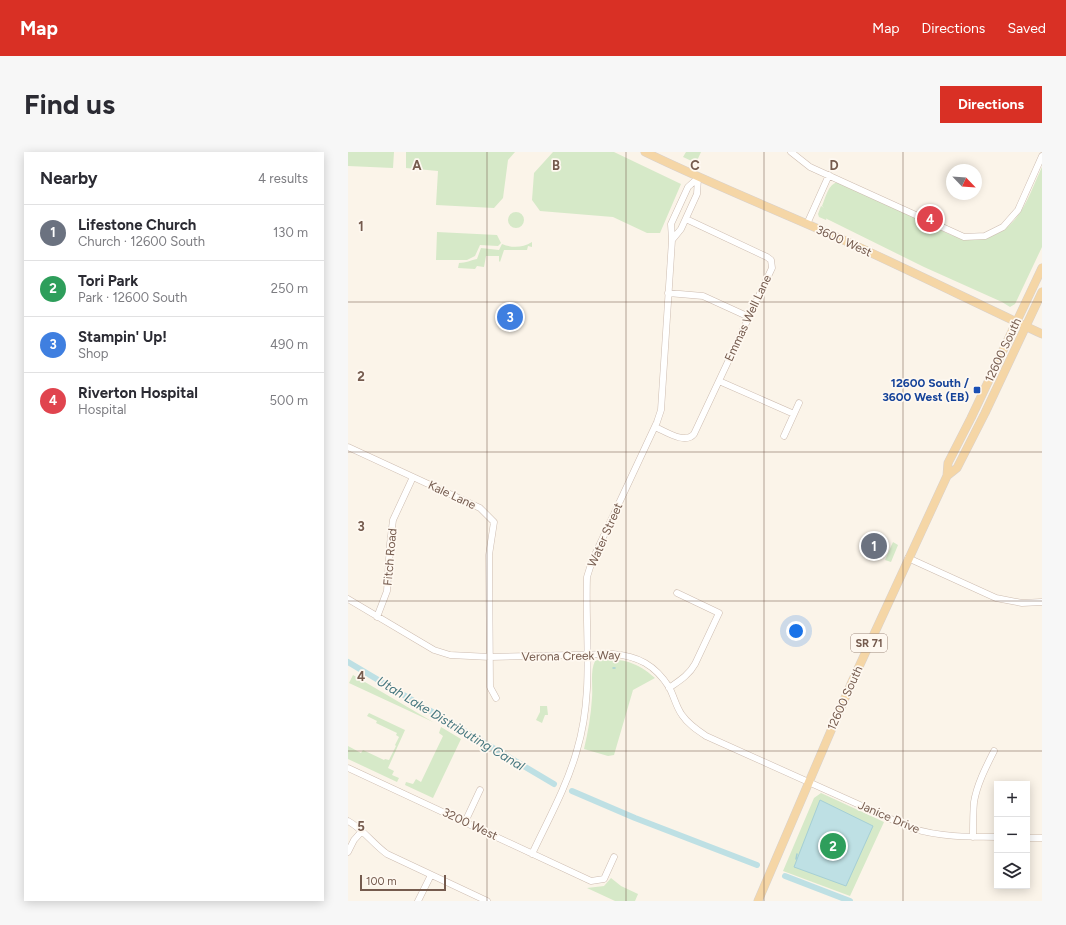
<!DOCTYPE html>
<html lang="en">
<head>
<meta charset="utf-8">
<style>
  :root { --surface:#fff; --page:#f7f7f7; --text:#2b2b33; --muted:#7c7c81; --line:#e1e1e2; --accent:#d93025 }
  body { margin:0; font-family:Figtree,sans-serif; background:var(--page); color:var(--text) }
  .controls { position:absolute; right:12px; bottom:12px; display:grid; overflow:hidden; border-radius:0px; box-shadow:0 2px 10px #0003 }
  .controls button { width:36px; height:36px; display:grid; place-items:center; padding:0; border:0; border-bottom:1px solid var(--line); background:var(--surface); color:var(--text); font:20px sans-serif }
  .compass { position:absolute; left:598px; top:12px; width:36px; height:36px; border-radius:50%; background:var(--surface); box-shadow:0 2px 10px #0003; rotate:115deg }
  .scale { position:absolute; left:12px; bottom:10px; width:86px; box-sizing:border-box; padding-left:4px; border:2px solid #755b4e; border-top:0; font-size:11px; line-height:14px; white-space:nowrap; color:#755b4e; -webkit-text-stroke:3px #fef8f0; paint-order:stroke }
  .you { position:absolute; left:448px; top:479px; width:14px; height:14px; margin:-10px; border:3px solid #fff; border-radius:50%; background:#1a73e8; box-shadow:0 0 0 6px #1a73e833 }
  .badge { display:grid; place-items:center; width:26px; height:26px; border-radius:50%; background:var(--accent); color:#fff; font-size:13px; font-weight:700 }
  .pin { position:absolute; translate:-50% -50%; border:2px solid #fff; box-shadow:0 1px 4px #0006 }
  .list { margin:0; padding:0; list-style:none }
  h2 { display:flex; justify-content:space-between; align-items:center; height:52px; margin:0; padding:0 16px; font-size:17px }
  h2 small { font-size:13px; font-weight:400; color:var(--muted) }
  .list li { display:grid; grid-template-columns:26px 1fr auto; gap:12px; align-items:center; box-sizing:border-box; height:56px; padding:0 16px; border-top:1px solid var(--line) }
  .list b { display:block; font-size:15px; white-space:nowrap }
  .list p { margin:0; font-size:13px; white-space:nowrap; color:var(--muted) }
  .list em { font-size:13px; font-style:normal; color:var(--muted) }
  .icon { flex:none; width:22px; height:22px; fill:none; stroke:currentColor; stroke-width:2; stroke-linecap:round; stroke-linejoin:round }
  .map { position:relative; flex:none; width:694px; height:749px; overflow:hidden; border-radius:0px }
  header { display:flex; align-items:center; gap:24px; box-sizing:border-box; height:56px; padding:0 20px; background:var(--accent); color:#fff }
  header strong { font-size:19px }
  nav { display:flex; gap:22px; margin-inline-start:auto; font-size:14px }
  .intro { display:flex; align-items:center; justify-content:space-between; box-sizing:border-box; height:96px; padding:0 24px }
  h1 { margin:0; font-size:28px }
  .button { padding:10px 18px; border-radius:0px; background:var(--accent); color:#fff; font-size:14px; font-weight:700 }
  main { display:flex; gap:24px; padding:0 24px }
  aside { flex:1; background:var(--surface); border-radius:0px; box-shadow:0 2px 10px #0003 }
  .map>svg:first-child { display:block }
</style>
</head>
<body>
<header>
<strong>Map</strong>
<nav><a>Map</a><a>Directions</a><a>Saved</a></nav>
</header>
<div class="intro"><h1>Find us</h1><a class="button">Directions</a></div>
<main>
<aside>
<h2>Nearby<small>4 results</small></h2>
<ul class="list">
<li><span class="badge" style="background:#6b7280">1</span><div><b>Lifestone Church</b><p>Church · 12600 South</p></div><em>130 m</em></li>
<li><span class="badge" style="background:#2e9e5b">2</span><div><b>Tori Park</b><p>Park · 12600 South</p></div><em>250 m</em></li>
<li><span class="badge" style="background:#3f7fe0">3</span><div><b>Stampin' Up!</b><p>Shop</p></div><em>490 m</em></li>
<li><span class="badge" style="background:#e0444e">4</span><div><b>Riverton Hospital</b><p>Hospital</p></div><em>500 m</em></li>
</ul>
</aside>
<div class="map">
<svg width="694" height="749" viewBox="0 0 694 749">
  <rect width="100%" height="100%" fill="#fbf4e9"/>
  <!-- green -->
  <path fill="#d6e9c8" d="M 0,0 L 46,0 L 45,16 L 0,14 Z
    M 58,0 L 167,0 L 160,8 L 155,46 L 146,56 L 88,53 L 90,19 L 58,16 Z
    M 205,0 L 266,0 L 333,32 L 312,81 L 299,81 L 265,65 L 192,59 L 184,48 L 186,21 Z
    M 338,0 L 353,0 L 348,11 L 335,5 Z
    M 694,15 L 694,95 L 667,152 L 662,155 L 654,150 L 576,115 L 479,67 L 479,66 L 478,68 L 471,65 L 470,62 L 473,54 L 476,56 L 474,54 C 478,45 480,32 490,30 L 603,83 C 608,84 613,86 618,87 C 624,89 633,87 639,85 C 672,78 681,42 694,15 Z
    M160 68a8 8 0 1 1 16 0a8 8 0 1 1-16 0Z
    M 89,80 L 149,83 L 153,91 L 150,94 L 132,93 L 127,104 L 119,108 L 88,108 Z
    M 184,90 L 184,95 L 180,94 L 179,98 L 156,98 L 152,110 L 151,109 L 151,104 L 138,104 L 136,115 L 129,114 L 127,117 L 110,116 L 111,111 C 118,111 123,108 129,107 L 133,96 L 151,98 L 154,92 C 164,96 174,96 184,90 Z
    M 545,390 L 550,393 L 543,410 L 537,408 Z
    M 253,507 C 276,507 289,510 307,526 L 285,538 L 266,603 L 260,604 L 236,597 C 240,580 243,563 244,546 C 245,534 242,519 247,509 Z
    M 5,523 L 85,570 L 1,531 Z
    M 192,554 L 199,554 L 200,563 L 197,563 L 194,571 L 188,568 L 192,560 Z
    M 21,561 L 57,578 L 40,616 L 46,619 L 44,623 L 51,626 L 49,630 L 0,607 L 0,594 L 13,601 L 15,598 L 36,608 L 37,607 L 41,608 L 48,594 L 47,593 L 51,585 L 48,583 L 49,581 L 28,571 L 29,569 L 19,564 Z
    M 93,575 L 113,587 L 85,646 L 57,633 L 58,630 L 65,632 L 68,627 L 73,630 L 95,584 L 91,581 Z
    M 473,641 L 536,670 L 502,744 L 435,719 L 466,646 Z
    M 263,726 L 273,734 L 290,742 L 287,749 L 267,749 L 239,736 L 256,734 Z"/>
  <!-- water -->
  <path fill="#bee0e4" stroke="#a5cfd5" d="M 472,648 L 525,674 L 498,734 L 446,715 Z"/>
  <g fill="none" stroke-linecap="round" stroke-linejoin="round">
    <!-- stream -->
    <path stroke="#a5cfd5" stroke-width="1.5" d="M 265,516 L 267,516
      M 448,707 L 449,702"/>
    <!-- canal -->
    <path stroke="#bee0e4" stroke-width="6" d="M 0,510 L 206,632
      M 224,639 L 287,666 L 409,713
      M 437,724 L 502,749"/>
    <defs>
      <path id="minor" d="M 443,0 L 462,15 L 616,85 L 637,84 L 655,75 L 670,58 L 694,4
        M 459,72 L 481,23
        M 324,88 L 333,77 L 349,42 L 350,26
        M 320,141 L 355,144 L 401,165
        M 371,229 L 446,262
        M 307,275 C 317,279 337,293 346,282 L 424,116 L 423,108 L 419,105 L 338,67
        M 436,284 L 451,251
        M 0,295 L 132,356 L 146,370 L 141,403 L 142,535 L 148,546
        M 560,406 L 648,446 L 674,451 L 694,450
        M 0,447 L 86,498 L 102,503 L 142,505 L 265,502 C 290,504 307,513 321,535 C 326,544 328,555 334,563 C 340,572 349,578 358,584 L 563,676 C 591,685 620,685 649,685
        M 29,465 L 39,439 L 42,392 L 45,368 L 65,325
        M 321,536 C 331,529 341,523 347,512 L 371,461 L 329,441
        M 0,616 L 243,729 L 256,727 L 266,705
        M 0,669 C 15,677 25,692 39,702 L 139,749
        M 117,670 L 132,638
        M 625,685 C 625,673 625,661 626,650 C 629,632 638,615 646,599
        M 679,686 L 694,686
        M 0,700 L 6,688 L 14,679
        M 184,702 C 200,668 219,634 229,598 C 246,542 237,483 239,425 L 244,409 L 309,270 L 313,258 L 324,88 L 323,72 L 340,35 L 350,26
        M 70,749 L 83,723"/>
      <path id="major" d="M 297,0 C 361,31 426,57 491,86 C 559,117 626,150 694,182
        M 599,324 L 609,316 L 637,261 L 694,140
        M 410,749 L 503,532 L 599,324 L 600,311 L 623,266 L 694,116"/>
    </defs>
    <!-- minor casing -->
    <use href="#minor" stroke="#cdbcb0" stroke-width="7"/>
    <!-- major casing -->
    <use href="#major" stroke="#d8d1cd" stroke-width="9"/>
    <!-- minor -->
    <use href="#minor" stroke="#fff" stroke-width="6"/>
    <!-- major -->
    <use href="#major" stroke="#f5d6a6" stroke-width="8"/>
  </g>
  <!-- grid -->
  <path fill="none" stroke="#755b4e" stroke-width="1" stroke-opacity="0.55" d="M 139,0 L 139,749M 278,0 L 278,749M 416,0 L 416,749M 555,0 L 555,749M 0,150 L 694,150M 0,300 L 694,300M 0,449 L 694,449M 0,599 L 694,599"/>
  <!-- markers -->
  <rect fill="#1a4fb4" stroke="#fef8f0" stroke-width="1.5" x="625" y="234" width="8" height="8" rx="2"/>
  <g text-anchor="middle" stroke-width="3.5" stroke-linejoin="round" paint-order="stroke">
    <!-- shield labels -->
    <rect fill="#fef8f0" stroke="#9e8a7f" stroke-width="1" x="503" y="482" width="36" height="18" rx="3"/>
    <g font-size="11" font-weight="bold" fill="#755b4e">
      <text x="521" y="495">SR 71</text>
    </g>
    <!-- street labels -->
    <g font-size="12" fill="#755b4e" stroke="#fef8f0">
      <text transform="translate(496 89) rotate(24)" y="4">3600 West</text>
      <text transform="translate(400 166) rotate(-65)" y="4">Emmas Well Lane</text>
      <text transform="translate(655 198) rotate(-65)" y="4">12600 South</text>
      <text transform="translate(104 343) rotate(25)" y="4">Kale Lane</text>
      <text transform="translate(257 383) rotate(-66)" y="4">Water Street</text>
      <text transform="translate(42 405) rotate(-85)" y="4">Fitch Road</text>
      <text transform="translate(223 504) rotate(-1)" y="4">Verona Creek Way</text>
      <text transform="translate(497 546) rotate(-66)" y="4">12600 South</text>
      <text transform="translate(541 665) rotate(23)" y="4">Janice Drive</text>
      <text transform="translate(122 672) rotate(25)" y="4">3200 West</text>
    </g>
    <!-- transit labels -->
    <g font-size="12" font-weight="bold" fill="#164399" stroke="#fef8f0" text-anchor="end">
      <text x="621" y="235">12600 South /<tspan x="621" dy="14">3600 West (EB)</tspan></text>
    </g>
    <!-- water labels -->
    <g font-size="13" font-style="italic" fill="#46777f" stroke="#fef8f0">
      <text transform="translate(103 571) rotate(31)" y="5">Utah Lake Distributing Canal</text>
    </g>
  </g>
  <g font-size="13" text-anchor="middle" font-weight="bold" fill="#755b4e" stroke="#fef8f0" stroke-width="3.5" stroke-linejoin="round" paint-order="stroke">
    <text x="69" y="18">A</text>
    <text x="208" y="18">B</text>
    <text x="347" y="18">C</text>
    <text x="486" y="18">D</text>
    <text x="13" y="79">1</text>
    <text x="13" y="229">2</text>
    <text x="13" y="379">3</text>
    <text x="13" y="529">4</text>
    <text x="13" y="679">5</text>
  </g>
</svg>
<div class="controls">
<button>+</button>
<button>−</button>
<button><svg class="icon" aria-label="layers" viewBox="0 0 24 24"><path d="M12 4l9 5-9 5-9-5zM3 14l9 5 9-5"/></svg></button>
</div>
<svg class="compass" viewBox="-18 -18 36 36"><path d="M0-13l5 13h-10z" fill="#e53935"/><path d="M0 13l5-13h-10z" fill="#7c7c81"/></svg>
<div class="scale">100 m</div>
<div class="you"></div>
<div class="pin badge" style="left:526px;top:394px;background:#6b7280">1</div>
<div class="pin badge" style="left:485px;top:694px;background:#2e9e5b">2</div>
<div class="pin badge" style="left:162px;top:165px;background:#3f7fe0">3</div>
<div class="pin badge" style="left:582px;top:67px;background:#e0444e">4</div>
</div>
</main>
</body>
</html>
